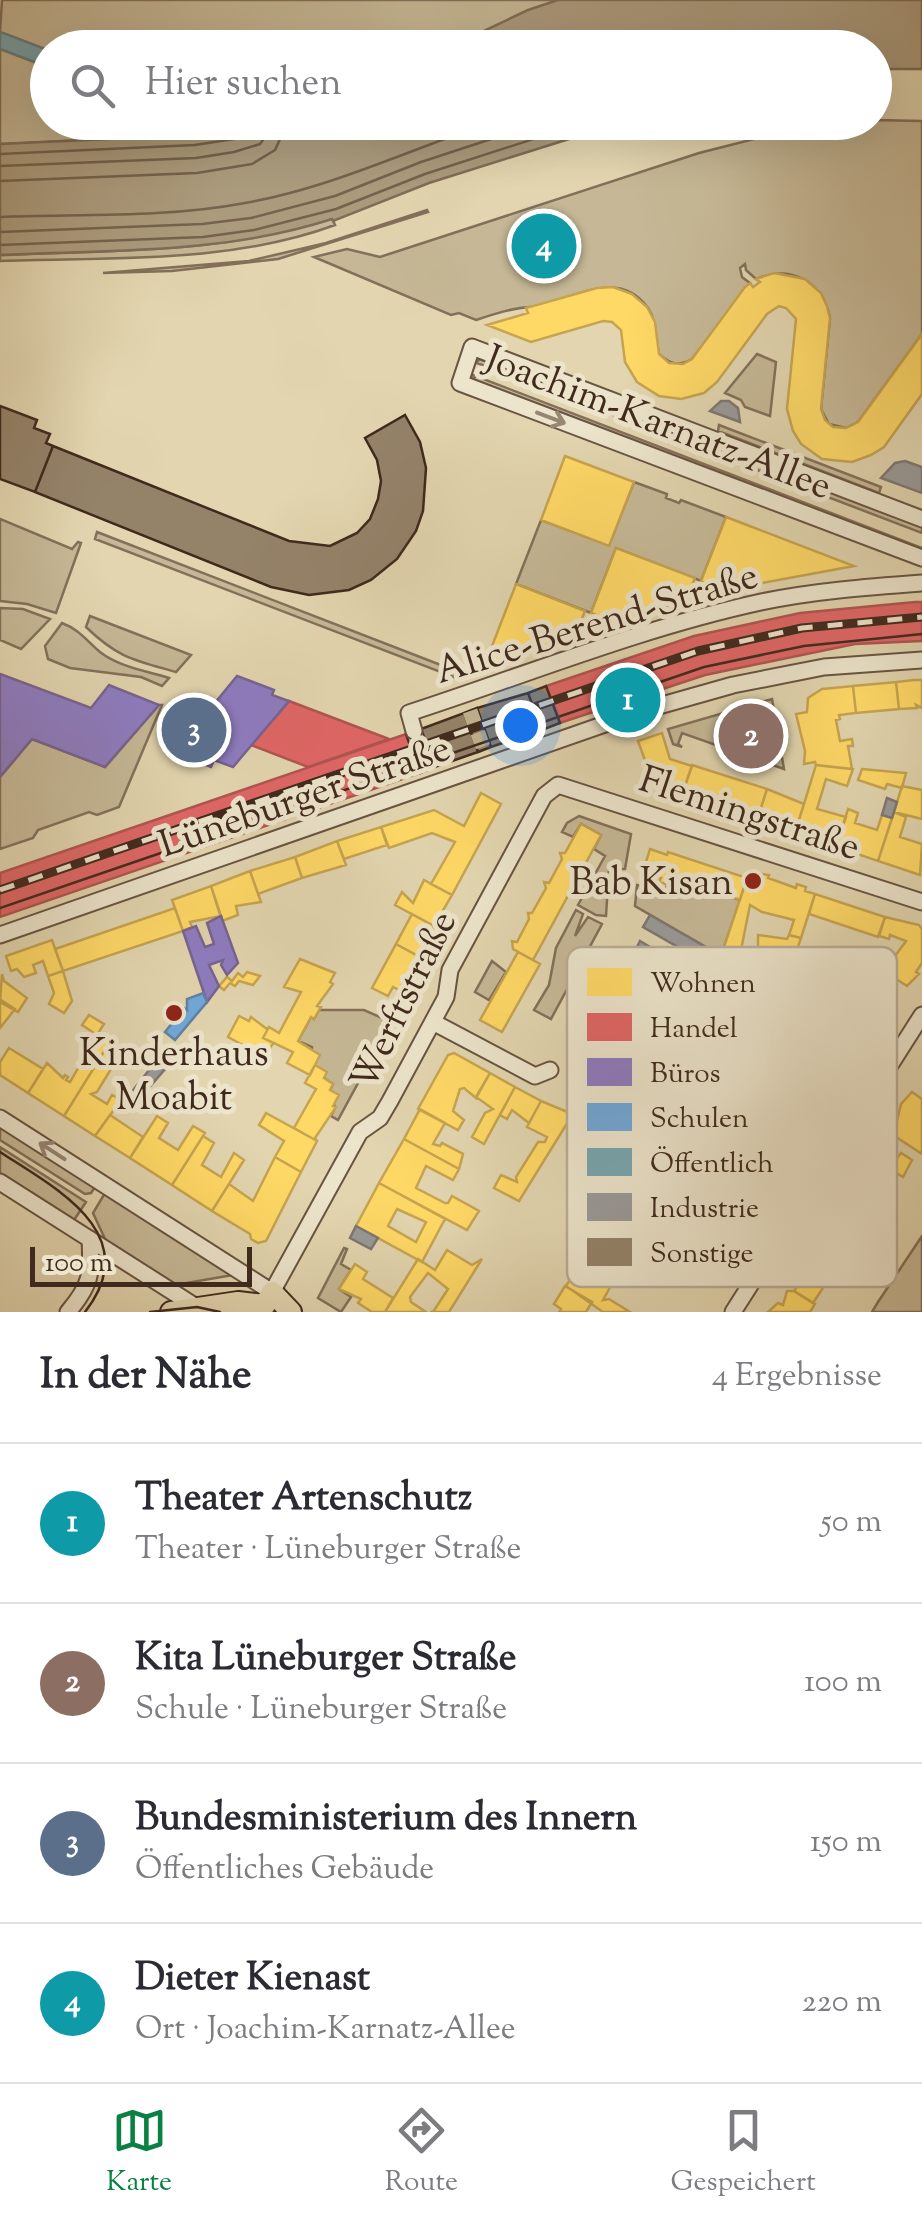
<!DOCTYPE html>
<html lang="de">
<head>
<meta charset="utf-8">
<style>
  :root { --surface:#fff; --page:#f2f2f3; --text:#2b2b33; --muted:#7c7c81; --line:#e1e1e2; --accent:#0b8043 }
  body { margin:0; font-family:"Sorts Mill Goudy",serif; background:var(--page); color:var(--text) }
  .scale { position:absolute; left:30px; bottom:25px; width:222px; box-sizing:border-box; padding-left:10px; border:5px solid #40291d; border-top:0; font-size:28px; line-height:35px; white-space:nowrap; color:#40291d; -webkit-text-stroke:8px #ece4cb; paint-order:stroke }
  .you { position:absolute; left:520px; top:725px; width:35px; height:35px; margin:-25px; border:8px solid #fff; border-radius:50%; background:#1a73e8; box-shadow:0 0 0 15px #1a73e833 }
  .badge { display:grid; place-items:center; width:65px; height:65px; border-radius:50%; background:var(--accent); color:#fff; font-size:32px; font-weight:700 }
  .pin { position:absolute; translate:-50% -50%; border:5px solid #fff; box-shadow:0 2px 10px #0006 }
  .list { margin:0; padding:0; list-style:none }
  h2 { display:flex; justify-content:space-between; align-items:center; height:130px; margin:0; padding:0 40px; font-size:42px }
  h2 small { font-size:32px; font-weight:400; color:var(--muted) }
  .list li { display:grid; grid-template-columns:65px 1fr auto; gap:30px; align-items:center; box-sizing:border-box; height:160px; padding:0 40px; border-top:2px solid var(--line) }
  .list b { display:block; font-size:38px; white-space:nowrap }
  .list p { margin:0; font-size:32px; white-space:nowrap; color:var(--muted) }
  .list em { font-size:32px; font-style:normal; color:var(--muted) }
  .icon { flex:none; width:55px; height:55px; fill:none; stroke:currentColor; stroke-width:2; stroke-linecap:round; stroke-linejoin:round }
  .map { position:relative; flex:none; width:922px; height:1312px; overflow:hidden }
  .search { position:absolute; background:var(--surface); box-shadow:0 10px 40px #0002; left:30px; right:30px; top:30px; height:110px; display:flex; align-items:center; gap:25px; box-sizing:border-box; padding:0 35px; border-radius:55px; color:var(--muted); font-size:38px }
  .sheet { height:770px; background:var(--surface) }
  nav { display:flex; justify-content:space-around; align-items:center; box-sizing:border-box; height:140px; border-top:2px solid var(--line); background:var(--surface); font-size:28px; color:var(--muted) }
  nav a { display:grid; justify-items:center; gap:5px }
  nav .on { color:var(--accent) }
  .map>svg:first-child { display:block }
</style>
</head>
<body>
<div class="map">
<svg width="922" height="1312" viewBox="0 0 922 1312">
  <rect width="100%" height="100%" fill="#e2d5af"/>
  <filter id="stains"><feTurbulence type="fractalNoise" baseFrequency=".002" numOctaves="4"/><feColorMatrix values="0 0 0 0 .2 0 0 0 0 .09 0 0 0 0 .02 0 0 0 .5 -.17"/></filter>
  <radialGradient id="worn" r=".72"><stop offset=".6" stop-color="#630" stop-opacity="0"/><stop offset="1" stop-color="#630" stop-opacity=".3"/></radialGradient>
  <!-- green -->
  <path fill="#c6b896" stroke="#83705a" stroke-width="2.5" d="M 2,0 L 558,0 L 450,48 L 48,48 L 47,50 L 0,32 Z
    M 0,49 L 47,67 L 48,122 L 265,123 L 195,135 L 0,144 Z
    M 875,120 L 922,121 L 922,334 L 858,422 L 846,428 L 829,424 L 821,409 L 830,318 C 822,281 791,264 756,279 L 746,270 L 745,264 L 740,268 L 742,277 L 750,283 L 692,359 C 678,367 670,364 659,354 C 655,338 658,323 648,308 C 616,264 569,304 530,307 C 512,308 494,314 476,320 L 459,313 L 451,315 L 314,257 L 347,249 L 380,257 L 699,153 L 817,123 Z
    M 427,210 L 428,212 L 278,259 L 172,271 L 103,273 L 249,261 L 326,243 Z
    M 332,218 L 335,225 C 229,264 112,257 0,261 L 0,255 C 115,250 222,254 332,218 Z
    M 757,354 L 776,362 L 770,416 L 745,407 L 741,400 L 725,393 Z
    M 479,359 L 922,526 L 922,533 L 477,363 Z
    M 473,375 L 922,548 L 922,555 L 475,383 Z
    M 719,425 L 881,487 L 879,493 L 718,431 Z
    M 634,482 L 667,494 L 666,498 L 679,503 L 681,500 L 726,517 L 701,581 L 616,548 L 591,613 L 516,584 L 541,520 L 609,545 Z
    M 0,519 L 72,549 L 78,542 L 81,543 L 56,613 L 27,604 L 0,601 Z
    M 97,532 L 464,674 L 456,678 L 95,539 Z
    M 0,608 L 23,609 L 50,619 L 21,649 L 0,640 Z
    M 90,616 L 191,655 L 176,672 C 134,660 118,658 86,627 Z
    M 62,623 C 80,630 86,640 100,652 C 119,667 147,671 169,678 L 162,686 L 141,677 L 70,668 L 48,659 L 45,646 Z
    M 772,699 L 784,769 L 682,733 L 678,744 L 682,747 L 673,744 L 668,729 Z
    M 159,705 L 162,705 L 119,807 L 97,815 L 89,812 L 38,830 L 33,838 L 0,849 L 0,777 L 32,739 L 105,767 Z
    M 579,816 L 631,834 L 625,869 L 609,869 L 606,916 L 596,915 L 578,905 L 605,856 L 594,849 L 601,835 L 581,824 L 573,837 L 562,832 L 567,823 Z
    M 672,875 L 740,900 L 723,950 L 718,954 L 635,906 L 637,885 L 665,890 Z
    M 576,910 L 583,914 L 575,936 L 588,917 L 602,924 L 551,1019 L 534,1010 L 549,985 L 556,948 Z
    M 492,961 L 506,972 L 489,1000 L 475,992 Z
    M 319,1010 L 364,1010 L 391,1022 L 338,1120 L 331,1116 L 335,1108 L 330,1090 L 333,1084 C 319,1076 311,1063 312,1047 L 298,1041 L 311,1017 L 314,1019 Z
    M 0,1127 L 95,1187 L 91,1193 L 85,1194 L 0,1140 Z
    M 0,1147 L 86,1202 L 74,1220 L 0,1173 Z
    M 105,1193 L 233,1275 L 175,1285 L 106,1241 L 93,1213 Z
    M 922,1236 L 922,1312 L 872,1312 L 878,1302 Z
    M 344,1248 L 347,1249 L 341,1264 L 351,1270 L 339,1289 L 351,1297 L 341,1312 L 318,1298 Z"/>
  <!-- water -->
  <path fill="#ab9b7d" stroke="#806d57" stroke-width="2.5" d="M 558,0 L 922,0 L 922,69 L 875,69 L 874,48 L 450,47 L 528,10 Z
    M 265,123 L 265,122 L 620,123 L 429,183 L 333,221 L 332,219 C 224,254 112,250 0,255 L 0,144 L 195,135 Z"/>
  <!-- homes -->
  <path fill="#ffd966" stroke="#c6a450" stroke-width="2.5" fill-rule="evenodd" d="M 774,273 L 805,279 L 821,293 L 827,306 L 830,318 L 821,409 L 825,420 L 833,427 L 846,428 L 858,422 L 922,334 L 922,394 L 884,447 L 871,455 L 852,462 L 822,459 L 801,444 L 793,431 L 787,409 L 796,319 L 786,308 L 779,306 L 767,314 L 717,382 L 704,393 L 681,399 L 659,396 L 637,382 L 625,362 L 621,330 L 612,322 L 603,321 L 531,342 L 487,325 L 528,313 L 526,308 L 597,288 L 613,287 L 632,294 L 647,307 L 655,322 L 659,354 L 669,363 L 683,364 L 692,359 L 745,287 L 750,283 L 753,287 L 760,282 L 756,279 Z
    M 565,456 L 634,482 L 609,546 L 541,520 Z
    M 726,517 L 747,525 L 854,566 L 724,590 L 701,581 Z
    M 616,548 L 695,578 L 686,600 L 617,623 L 591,613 Z
    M 516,584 L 585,611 L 575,636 L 484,667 Z
    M 914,680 L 922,680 L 922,708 L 916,705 L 917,708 L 899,709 L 896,682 Z
    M 896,682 L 899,709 L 856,713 L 853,686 Z
    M 853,686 L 856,713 L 839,715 L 840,719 L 836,720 L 840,741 L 852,739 L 853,746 L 848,746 L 852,769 L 816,765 L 815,762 L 804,764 L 805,751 L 796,714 L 807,712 L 808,698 L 822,689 Z
    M 662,733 L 670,759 L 692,766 L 684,789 L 644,776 L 647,766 L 638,741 Z
    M 692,765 L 767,789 L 759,814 L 684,789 Z
    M 816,765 L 853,769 L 847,786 L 826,779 L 817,809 L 846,817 L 836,847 L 795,833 Z
    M 862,769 L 906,773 L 902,788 L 887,784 L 885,789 L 858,780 Z
    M 902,786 L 922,790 L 922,819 L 894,812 Z
    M 767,789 L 804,804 L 797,826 L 759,814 Z
    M 481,793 L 501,804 L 452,895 L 431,884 L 455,842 L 432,833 L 389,848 L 381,827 L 434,810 L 464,826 Z
    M 848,809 L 858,813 L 855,823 L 877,830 L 882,815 L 892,818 L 878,861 L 836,847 Z
    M 894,812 L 906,817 L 900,837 L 922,844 L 920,875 L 878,861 Z
    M 581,824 L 601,835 L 533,960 L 513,949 L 512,941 L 517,942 L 529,919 L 528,913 L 532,913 L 546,888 L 544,882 L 549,883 L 562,859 L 560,853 L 565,853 Z
    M 381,827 L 387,845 L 344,859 L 337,841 Z
    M 337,841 L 346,865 L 302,878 L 295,857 Z
    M 650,849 L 667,855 L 668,852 L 747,878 L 740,900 L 672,875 L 669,885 L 659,882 L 661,878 L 643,872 Z
    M 295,857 L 302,878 L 258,894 L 250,871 Z
    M 250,871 L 261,902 L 236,906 L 238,915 L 222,921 L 211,886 Z
    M 749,872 L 769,875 L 768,878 L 796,888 L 797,884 L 806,887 L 805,891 L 815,894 L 801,938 L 789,935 L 794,920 L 762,912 L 750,905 L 741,950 L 723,950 Z
    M 424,880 L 452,895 L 434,926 L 395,905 L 402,892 L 413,903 Z
    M 211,886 L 221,916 L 190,922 L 192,927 L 183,931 L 172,900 Z
    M 815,894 L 885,917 L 878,937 L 809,914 Z
    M 175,908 L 183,931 L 63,971 L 55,949 Z
    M 412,914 L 434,926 L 418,956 L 396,944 Z
    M 885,917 L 919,925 L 922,929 L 922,963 L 916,972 L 919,974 L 907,986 L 884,971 L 906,941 L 890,935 L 889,939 L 879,936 Z
    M 758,935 L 787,939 L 789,935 L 801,938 L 797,950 L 758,950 Z
    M 52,940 L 63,971 L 48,976 L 43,961 L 33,965 L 36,973 L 24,977 L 17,969 L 11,971 L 6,956 Z
    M 396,944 L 418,956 L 399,990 L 393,987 L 388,996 L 372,988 Z
    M 518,952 L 540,964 L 502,1032 L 480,1020 Z
    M 300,959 L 335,973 L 330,982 L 333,984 L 317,1006 L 321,1007 L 314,1019 L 311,1017 L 298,1041 L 320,1055 L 310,1075 L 287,1063 L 293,1052 L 263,1038 L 269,1027 L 279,1033 L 301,992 L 284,987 Z
    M 876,965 L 898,980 L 880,1008 L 858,993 Z
    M 63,971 L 72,1001 L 64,1013 L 49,1004 L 54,993 L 48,976 Z
    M 247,972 L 260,976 L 253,985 L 239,981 L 235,986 L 230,983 L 224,990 L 219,986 L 227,977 L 232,981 L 238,973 L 243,977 Z
    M 2,974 L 4,981 L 27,998 L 18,1012 L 0,1002 Z
    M 1,1000 L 15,1009 L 0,1028 L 0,1002 Z
    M 89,1015 L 104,1024 L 97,1035 L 82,1025 Z
    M 239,1016 L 249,1021 L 251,1017 L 267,1029 L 269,1027 L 263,1038 L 273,1043 L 265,1057 L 228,1037 Z
    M 97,1035 L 110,1042 L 64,1116 L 28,1093 L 47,1063 L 63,1078 L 65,1075 L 68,1077 L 66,1080 L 70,1082 Z
    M 110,1042 L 119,1047 L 119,1056 L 97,1092 L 91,1094 L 107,1104 L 112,1095 L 121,1100 L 95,1136 L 64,1116 Z
    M 9,1048 L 43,1069 L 28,1093 L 0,1075 L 0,1062 Z
    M 454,1053 L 490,1073 L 476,1098 L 464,1088 L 460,1089 L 453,1111 L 464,1120 L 458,1130 L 418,1109 L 448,1055 Z
    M 315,1065 L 327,1072 L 324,1078 L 333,1084 L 330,1090 L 339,1095 L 333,1106 L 336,1107 L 315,1138 L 317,1141 L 294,1128 L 316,1089 L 305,1083 Z
    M 490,1073 L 515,1087 L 484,1144 L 472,1137 L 485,1113 L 493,1109 L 476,1097 Z
    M 515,1087 L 541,1101 L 529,1123 L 512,1110 L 507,1119 L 500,1115 Z
    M 912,1092 L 922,1099 L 922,1154 L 887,1131 L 890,1126 L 887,1121 L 897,1121 L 901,1104 Z
    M 541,1101 L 570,1113 L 571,1117 L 519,1201 L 494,1188 L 501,1175 L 517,1182 L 516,1177 L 538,1142 L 545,1142 L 547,1137 L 527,1127 Z
    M 420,1109 L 445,1123 L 433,1144 L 440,1146 L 442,1143 L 463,1154 L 459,1169 L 404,1139 Z
    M 266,1113 L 317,1141 L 301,1172 L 275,1157 L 284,1141 L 259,1125 Z
    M 110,1115 L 143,1137 L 130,1158 L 95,1136 Z
    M 157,1116 L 168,1123 L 159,1138 L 178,1150 L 193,1126 L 205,1133 L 172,1185 L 130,1158 Z
    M 203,1136 L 214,1143 L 202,1165 L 221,1177 L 234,1153 L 244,1160 L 212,1211 L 172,1185 Z
    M 404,1139 L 459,1169 L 453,1180 L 426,1166 L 416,1188 L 445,1203 L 448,1203 L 452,1196 L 479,1211 L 467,1230 L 379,1183 Z
    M 885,1143 L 895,1150 L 893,1155 L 897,1158 L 901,1153 L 912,1160 L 903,1177 L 898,1174 L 888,1189 L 868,1176 L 878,1161 L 873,1158 Z
    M 275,1157 L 301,1172 L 266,1241 L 258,1243 L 251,1239 L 250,1234 L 212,1211 L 229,1184 L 253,1201 Z
    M 379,1183 L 445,1219 L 422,1262 L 356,1226 ZM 397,1209 L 426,1222 L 416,1242 L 388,1226 Z
    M 447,1250 L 472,1265 L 482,1259 L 449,1312 L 430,1312 L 433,1312 L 448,1289 L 428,1273 L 410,1297 L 411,1302 L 426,1312 L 385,1312 L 418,1259 L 435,1270 Z
    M 819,1253 L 838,1265 L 813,1303 L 794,1291 Z
    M 355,1264 L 367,1272 L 363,1279 L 393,1298 L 385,1312 L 372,1312 L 358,1303 L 361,1299 L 339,1289 Z
    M 589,1266 L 613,1282 L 603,1300 L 609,1299 L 630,1312 L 603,1312 L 566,1286 L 571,1278 L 578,1283 Z
    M 565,1286 L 592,1302 L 586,1312 L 559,1312 L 561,1309 L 554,1304 Z
    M 787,1291 L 794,1291 L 815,1304 L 810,1312 L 768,1312 L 778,1303 L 783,1305 Z"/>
  <!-- shops -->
  <path fill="#e06666" stroke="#b05450" stroke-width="2.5" d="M 915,602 L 922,602 L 922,641 L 855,644 L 705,675 L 560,723 L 546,686 L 694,636 L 800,613 Z
    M 289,701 L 389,739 L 308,767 L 251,745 Z
    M 406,734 L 420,773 L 0,917 L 0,873 Z"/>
  <!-- offices -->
  <path fill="#8e7cc3" stroke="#776391" stroke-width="2.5" d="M 0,674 L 91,708 L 109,685 L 159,705 L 105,767 L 32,739 L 0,777 Z
    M 237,676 L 274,690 L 272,695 L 289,701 L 233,767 L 214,760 L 211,767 L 184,757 L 187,750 L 179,747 Z
    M 221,916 L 238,963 L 227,975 L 221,965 L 223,960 L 209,965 L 219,986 L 207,1002 L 183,931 L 196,926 L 205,947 L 214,944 L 207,923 Z"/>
  <!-- schools -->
  <path fill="#6fa8dc" stroke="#6182a3" stroke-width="2.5" d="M 203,993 L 207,1002 L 175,1040 L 165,1032 L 184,1008 L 187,1010 L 187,999 Z"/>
  <!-- public -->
  <path fill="#76a5af" stroke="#668083" stroke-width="2.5" d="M 0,32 L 48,50 L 48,67 L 0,49 Z"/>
  <!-- industry -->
  <path fill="#999" stroke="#7e7774" stroke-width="2.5" d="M 721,401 L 729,401 L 738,408 L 740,422 L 710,411 Z
    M 905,461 L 922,467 L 922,493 L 881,478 L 895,463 Z
    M 887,798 L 897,802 L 892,818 L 882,815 Z
    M 650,915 L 718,954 L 711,966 L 643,927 Z
    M 640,941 L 705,979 L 698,990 L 634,953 Z
    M 161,1055 L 172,1061 L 134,1105 L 126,1099 Z
    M 356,1226 L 378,1238 L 371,1249 L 350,1238 Z"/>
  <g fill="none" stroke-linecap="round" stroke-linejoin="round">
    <!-- shore -->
    <path stroke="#76624d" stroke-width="2.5" d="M 0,154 L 195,145 L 247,137 L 254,132 L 256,122
      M 0,166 L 196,158 L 234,152 L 260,144 L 267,134 L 268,122
      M 0,181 L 197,173 L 252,164 L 275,150 L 282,135 L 283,122
      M 0,217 C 81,214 166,218 245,203 C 331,188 410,149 493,122
      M 0,232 L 202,224 L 251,218 L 335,196 L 421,162 L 543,122
      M 0,245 L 203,237 L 254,230 L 336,209 L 425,174 L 586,122"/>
  </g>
  <!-- building -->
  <path fill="#948269" stroke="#40291d" stroke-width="2.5" d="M 0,406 L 37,420 L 34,428 L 50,434 L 46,443 L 53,446 L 35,492 L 0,479 Z
    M 405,415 L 420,442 L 426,468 L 423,511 L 416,531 L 397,559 L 371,580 L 349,590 L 309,595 L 271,587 L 35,492 L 53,446 L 289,541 L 330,546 L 357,533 L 370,519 L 378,499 L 381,481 L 377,460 L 365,438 Z
    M 546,686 L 560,723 L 542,730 L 528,693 Z
    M 528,693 L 542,730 L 491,747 L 477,708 Z
    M 477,708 L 491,747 L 478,752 L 464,713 Z
    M 464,713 L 478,752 L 435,767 L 421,729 Z
    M 421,729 L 435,767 L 420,773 L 406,734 Z"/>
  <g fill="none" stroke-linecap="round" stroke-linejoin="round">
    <!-- minor-tunnel -->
    <path stroke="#c2b392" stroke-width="15" stroke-dasharray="15 8" stroke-linecap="butt" d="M 470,711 L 484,750
      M 414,731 L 427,770"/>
    <defs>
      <path id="minor" d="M 922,519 L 472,347 L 460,383 L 922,558
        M 414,731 L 409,713 C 526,675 641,628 761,602 C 814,591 868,587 922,583
        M 0,935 L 648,709 L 733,685 L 824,667 L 922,660
        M 433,1022 L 535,1076 L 550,1070
        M 0,1118 L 272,1292 L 360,1132 L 380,1118 L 390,1101 L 446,997 L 450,970 L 544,796 L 558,785 L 922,902
        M 0,1182 L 201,1310
        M 68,1312 C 91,1285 92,1274 90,1239
        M 733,1312 L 922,1015"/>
      <path id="major" d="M 171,1312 L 238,1302 L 265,1305 L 272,1292 L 291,1312"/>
    </defs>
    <!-- minor casing -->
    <use href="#minor" stroke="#685442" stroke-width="19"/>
    <!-- major casing -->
    <use href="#major" stroke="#40291d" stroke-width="24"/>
    <!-- minor -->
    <use href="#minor" stroke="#ece4cb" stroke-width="15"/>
    <!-- major -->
    <use href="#major" stroke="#e2d5af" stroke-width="20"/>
    <!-- tram -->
    <path stroke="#40291d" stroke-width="2.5" d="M 0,908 L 704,667 L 804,646 L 922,634
      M 0,1152 C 55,1188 146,1234 85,1312
      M 150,1312 L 197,1307 L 220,1312"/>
    <defs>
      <path id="rail" d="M 0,890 L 698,651 L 802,628 L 922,617"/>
    </defs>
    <!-- rail casing -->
    <use href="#rail" stroke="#40291d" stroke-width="9"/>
    <!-- rail -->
    <use href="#rail" stroke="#ece4cb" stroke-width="5" stroke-dasharray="15" stroke-linecap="butt"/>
  </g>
  <!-- one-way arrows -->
  <defs><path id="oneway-shaft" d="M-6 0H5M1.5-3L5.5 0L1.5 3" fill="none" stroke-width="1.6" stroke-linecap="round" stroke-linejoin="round" transform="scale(2.5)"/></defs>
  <g stroke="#968674">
    <use href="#oneway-shaft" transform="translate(551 418) rotate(21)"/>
    <use href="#oneway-shaft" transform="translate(52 1151) rotate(-147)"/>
  </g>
  <!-- markers -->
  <g fill="#8f2418" stroke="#ece4cb" stroke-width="4">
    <circle cx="753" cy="881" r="10"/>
    <circle cx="174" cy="1013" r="10"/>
  </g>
  <g text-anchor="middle" stroke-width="10" stroke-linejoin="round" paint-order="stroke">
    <!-- street labels -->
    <g font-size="38" fill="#40291d" stroke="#ece4cb">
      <text transform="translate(659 421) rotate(21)" y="13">Joachim-Karnatz-Allee</text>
      <text transform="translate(596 622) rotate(-17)" y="13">Alice-Berend-Straße</text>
      <text transform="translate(304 795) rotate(-19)" y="13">Lüneburger Straße</text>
      <text transform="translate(750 812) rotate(18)" y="13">Flemingstraße</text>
      <text transform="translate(402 1000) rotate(-64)" y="13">Werftstraße</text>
    </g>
    <!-- poi labels -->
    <g font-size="38" fill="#40291d" stroke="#ece4cb" text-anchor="end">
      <text x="733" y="894">Bab Kisan</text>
      <text x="174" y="1065" text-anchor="middle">Kinderhaus<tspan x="174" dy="44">Moabit</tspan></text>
    </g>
  </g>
  <!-- legend -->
  <rect x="567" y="947" width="330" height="340" rx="15" fill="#ece4cb" stroke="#b8ac97" stroke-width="2.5"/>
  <rect x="587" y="968" width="45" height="28" fill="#ffd966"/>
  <rect x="587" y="1013" width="45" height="28" fill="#e06666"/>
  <rect x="587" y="1058" width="45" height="28" fill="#8e7cc3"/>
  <rect x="587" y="1103" width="45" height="28" fill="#6fa8dc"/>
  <rect x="587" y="1148" width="45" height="28" fill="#76a5af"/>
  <rect x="587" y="1193" width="45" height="28" fill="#999"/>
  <rect x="587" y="1238" width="45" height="28" fill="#948269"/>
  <g font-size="28" fill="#40291d">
    <text x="650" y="992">Wohnen</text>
    <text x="650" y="1037">Handel</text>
    <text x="650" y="1082">Büros</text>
    <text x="650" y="1127">Schulen</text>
    <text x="650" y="1172">Öffentlich</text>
    <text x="650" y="1217">Industrie</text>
    <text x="650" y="1262">Sonstige</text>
  </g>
  <rect width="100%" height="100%" filter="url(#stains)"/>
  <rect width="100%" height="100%" fill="url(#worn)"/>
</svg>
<div class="scale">100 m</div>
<div class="you"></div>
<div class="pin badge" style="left:628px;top:700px;background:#0f9aa8">1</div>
<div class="pin badge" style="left:751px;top:736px;background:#8d6e63">2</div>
<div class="pin badge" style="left:194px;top:730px;background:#5c6f8a">3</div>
<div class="pin badge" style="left:544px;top:246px;background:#0f9aa8">4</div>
<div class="search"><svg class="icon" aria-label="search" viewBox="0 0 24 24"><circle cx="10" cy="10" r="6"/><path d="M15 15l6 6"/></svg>Hier suchen</div>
</div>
<section class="sheet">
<h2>In der Nähe<small>4 Ergebnisse</small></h2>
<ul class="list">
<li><span class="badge" style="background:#0f9aa8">1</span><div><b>Theater Artenschutz</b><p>Theater · Lüneburger Straße</p></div><em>50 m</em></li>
<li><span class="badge" style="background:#8d6e63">2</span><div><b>Kita Lüneburger Straße</b><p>Schule · Lüneburger Straße</p></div><em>100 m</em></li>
<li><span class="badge" style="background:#5c6f8a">3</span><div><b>Bundesministerium des Innern</b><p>Öffentliches Gebäude</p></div><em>150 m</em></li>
<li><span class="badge" style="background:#0f9aa8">4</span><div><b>Dieter Kienast</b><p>Ort · Joachim-Karnatz-Allee</p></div><em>220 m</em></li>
</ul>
</section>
<nav>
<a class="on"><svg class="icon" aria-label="map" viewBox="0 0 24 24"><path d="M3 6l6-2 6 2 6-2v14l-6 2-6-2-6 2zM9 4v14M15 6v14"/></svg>Karte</a>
<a><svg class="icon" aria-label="directions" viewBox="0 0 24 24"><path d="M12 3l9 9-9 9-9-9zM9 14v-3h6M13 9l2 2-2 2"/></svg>Route</a>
<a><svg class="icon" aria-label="saved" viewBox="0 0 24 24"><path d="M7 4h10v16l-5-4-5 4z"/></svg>Gespeichert</a>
</nav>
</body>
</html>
